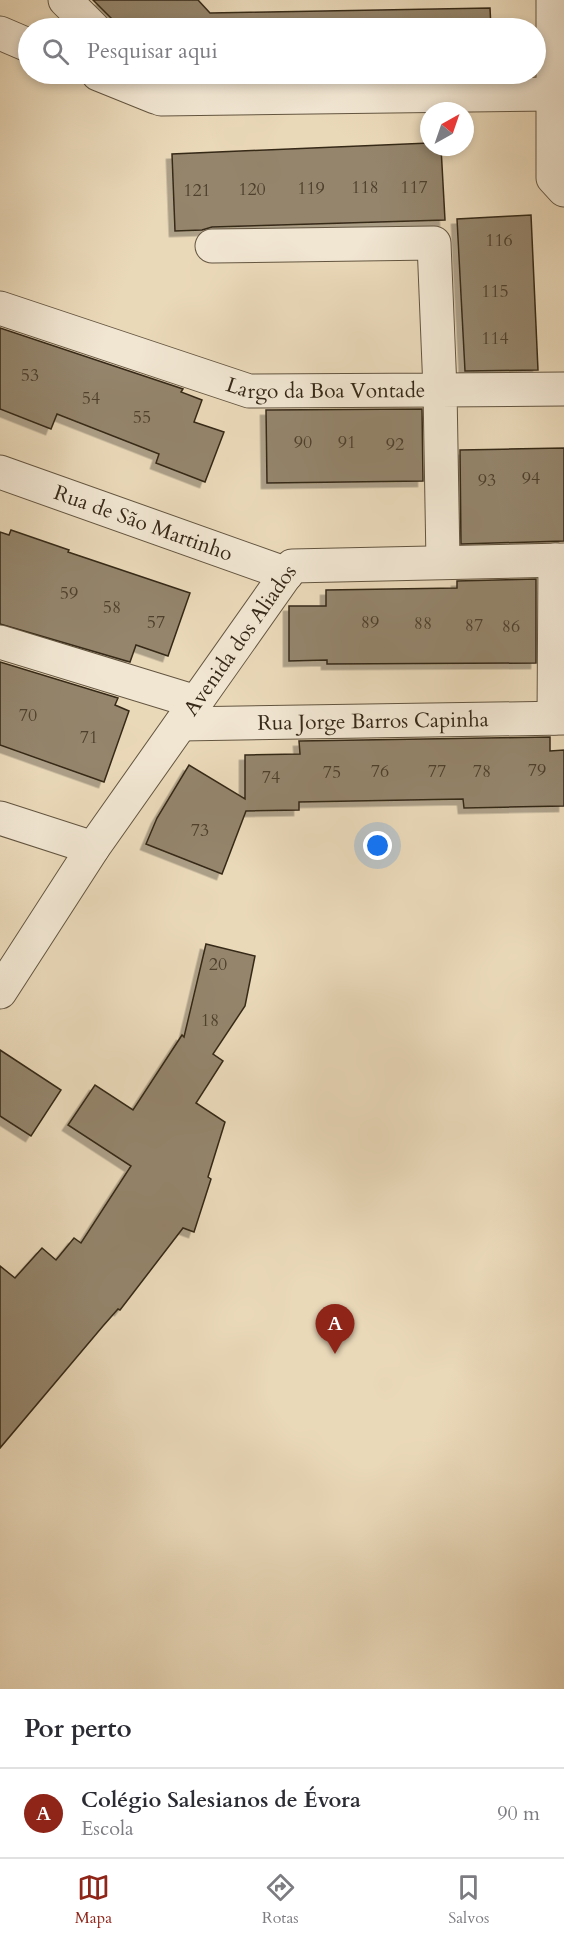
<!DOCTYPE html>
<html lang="pt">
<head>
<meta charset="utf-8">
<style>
  :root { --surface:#fff; --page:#f2f2f3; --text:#2b2b33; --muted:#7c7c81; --line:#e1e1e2; --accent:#8f2418 }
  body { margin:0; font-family:Cardo,serif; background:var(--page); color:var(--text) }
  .compass { position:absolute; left:420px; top:102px; width:54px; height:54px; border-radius:50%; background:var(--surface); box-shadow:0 3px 9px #0003; rotate:40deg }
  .you { position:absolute; left:378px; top:846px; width:21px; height:21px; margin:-15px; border:4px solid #fff; border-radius:50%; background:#1a73e8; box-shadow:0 0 0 9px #1a73e833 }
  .badge { display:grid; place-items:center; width:39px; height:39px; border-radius:50%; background:var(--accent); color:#fff; font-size:20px; font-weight:700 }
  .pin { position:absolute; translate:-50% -50px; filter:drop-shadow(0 2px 3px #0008) }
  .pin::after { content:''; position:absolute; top:32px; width:21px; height:18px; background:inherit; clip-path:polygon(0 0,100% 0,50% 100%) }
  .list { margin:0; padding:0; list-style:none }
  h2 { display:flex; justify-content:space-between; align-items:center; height:78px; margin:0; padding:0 24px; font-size:26px }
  h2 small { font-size:20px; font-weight:400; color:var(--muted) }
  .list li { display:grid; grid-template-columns:39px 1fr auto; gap:18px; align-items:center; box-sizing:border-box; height:90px; padding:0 24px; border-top:2px solid var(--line) }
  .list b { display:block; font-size:22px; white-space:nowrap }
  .list p { margin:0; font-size:20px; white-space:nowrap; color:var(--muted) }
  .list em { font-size:20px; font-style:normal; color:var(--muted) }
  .icon { flex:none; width:33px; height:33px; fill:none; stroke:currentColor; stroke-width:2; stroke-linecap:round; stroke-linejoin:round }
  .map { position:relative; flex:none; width:564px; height:1689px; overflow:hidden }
  .search { position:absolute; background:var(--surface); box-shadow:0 3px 9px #0003; left:18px; right:18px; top:18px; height:66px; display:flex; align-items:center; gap:15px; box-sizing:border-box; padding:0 21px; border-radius:33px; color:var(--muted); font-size:22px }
  .sheet { height:168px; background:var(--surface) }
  nav { display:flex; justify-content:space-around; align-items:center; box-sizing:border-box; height:84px; border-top:2px solid var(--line); background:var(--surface); font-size:16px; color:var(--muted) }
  nav a { display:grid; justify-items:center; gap:3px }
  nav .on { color:var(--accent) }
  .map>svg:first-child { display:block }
</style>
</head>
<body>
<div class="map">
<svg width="564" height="1689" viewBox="0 0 564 1689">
  <defs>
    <filter id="shadow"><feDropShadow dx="-5.5" dy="5.5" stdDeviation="0" flood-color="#0004"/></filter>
  </defs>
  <rect width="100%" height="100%" fill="#ead9b9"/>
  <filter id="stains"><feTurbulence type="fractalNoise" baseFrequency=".00333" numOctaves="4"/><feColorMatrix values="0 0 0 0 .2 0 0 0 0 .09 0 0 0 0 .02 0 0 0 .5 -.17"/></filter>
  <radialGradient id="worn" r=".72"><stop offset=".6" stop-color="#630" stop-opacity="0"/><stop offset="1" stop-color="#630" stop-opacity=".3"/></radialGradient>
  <!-- building -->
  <path fill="#94856c" stroke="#362918" stroke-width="1.5" filter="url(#shadow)" d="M 93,0 L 198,0 L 210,13 L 490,8 L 491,28 L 121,28 Z
    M 166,74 L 492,74 L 492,76 L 174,80 Z
    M 429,143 L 429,147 L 441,147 L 445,220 L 212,227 L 202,230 L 175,231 L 172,154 Z
    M 531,215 L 538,370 L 465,371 L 457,219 Z
    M 0,328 L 183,389 L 181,392 L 202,400 L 194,422 L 224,432 L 205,482 L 156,463 L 159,454 L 57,414 L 51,429 L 0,409 Z
    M 422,409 L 423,481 L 267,483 L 266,410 Z
    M 564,448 L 564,541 L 461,544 L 460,450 Z
    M 11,530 L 69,550 L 68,552 L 190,593 L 168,656 L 136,645 L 130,662 L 0,624 L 0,532 L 9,535 Z
    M 536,579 L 536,663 L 327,664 L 327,660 L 289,661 L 289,606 L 326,606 L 326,590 L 457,588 L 457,581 Z
    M 0,662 L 118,698 L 115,705 L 129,711 L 104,782 L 0,745 Z
    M 550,737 L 550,751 L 564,750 L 564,806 L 464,808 L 463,799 L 299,802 L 299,810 L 246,811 L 222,874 L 146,844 L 157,818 L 189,765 L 245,799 L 245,755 L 300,754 L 299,741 Z
    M 206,944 L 255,956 L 245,1006 L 213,1054 L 223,1061 L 196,1103 L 225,1122 L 208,1177 L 211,1179 L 194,1232 L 183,1228 L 120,1310 L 118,1309 L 103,1326 L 0,1448 L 0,1266 L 15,1278 L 42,1248 L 56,1260 L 74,1238 L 81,1243 L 131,1166 L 68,1125 L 95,1085 L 133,1110 L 182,1035 L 184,1037 Z
    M 0,1050 L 61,1090 L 31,1136 L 0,1116 Z"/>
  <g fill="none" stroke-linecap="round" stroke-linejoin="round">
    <defs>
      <g id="minor">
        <path d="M 65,0 L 93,28"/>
        <path d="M 553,0 L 553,178 L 564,190"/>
        <path d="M 0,33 L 28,45"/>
        <path d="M 98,74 L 155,97"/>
        <path d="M 136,74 L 161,99 L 552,94"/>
        <path id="s1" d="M 0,308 L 249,391 L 440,390 L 434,243 L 212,246"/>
        <path id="s2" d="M 0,472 L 287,574"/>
        <path d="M 443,562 L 440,390 L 564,389"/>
        <path d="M 0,642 L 196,702"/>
        <path d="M 554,718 L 555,560"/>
        <path id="s3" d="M 181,724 L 564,718"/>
        <path d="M 0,818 L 93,848"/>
        <path id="s4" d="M 0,992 L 93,848 L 292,566 L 564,560"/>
      </g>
    </defs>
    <!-- minor casing -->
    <use href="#minor" stroke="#635540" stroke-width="35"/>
    <!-- minor -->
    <use href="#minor" stroke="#f1e6d2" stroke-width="33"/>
  </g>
  <g text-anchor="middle" stroke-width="5" stroke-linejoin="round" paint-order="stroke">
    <!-- number labels -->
    <g font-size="18" fill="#4e402d">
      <text x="365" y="193">118</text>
      <text x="414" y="193">117</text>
      <text x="311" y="194">119</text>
      <text x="252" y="195">120</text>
      <text x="197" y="196">121</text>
      <text x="499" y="246">116</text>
      <text x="495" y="297">115</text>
      <text x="495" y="344">114</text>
      <text x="30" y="381">53</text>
      <text x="91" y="404">54</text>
      <text x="142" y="423">55</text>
      <text x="303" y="448">90</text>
      <text x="347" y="448">91</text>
      <text x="395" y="450">92</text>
      <text x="531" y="484">94</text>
      <text x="487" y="486">93</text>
      <text x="69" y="599">59</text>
      <text x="112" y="613">58</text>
      <text x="156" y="628">57</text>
      <text x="370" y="628">89</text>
      <text x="423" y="629">88</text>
      <text x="474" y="631">87</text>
      <text x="511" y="632">86</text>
      <text x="28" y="721">70</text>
      <text x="89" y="743">71</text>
      <text x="537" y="776">79</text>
      <text x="380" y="777">76</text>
      <text x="437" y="777">77</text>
      <text x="482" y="777">78</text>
      <text x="332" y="778">75</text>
      <text x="271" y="783">74</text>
      <text x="200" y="836">73</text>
      <text x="218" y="970">20</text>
      <text x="210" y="1026">18</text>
    </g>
    <!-- street labels -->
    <g font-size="21" fill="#362918" stroke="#f1e6d2">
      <text dy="7" stroke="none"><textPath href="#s1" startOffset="339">Largo da Boa Vontade</textPath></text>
      <text dy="7" stroke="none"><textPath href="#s2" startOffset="152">Rua de São Martinho</textPath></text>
      <text dy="7" stroke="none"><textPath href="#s4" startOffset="426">Avenida dos Aliados</textPath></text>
      <text dy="7" stroke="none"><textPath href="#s3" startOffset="192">Rua Jorge Barros Capinha</textPath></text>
    </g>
  </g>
  <rect width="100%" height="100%" filter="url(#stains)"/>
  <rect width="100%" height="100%" fill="url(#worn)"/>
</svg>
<svg class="compass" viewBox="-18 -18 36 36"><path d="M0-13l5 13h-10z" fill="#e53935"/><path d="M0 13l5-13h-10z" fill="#7c7c81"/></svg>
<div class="you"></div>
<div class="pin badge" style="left:335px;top:1354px">A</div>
<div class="search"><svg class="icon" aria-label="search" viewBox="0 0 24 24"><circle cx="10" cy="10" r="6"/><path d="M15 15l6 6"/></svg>Pesquisar aqui</div>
</div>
<section class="sheet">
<h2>Por perto<small></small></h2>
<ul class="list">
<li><span class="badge">A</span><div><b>Colégio Salesianos de Évora</b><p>Escola</p></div><em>90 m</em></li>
</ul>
</section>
<nav>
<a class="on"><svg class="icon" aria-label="map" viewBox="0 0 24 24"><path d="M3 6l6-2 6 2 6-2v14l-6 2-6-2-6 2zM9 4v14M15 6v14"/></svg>Mapa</a>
<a><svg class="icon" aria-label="directions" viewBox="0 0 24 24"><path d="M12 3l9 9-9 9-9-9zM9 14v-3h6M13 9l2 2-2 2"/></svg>Rotas</a>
<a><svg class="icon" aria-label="saved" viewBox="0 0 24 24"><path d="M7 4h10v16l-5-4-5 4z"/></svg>Salvos</a>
</nav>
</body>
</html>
